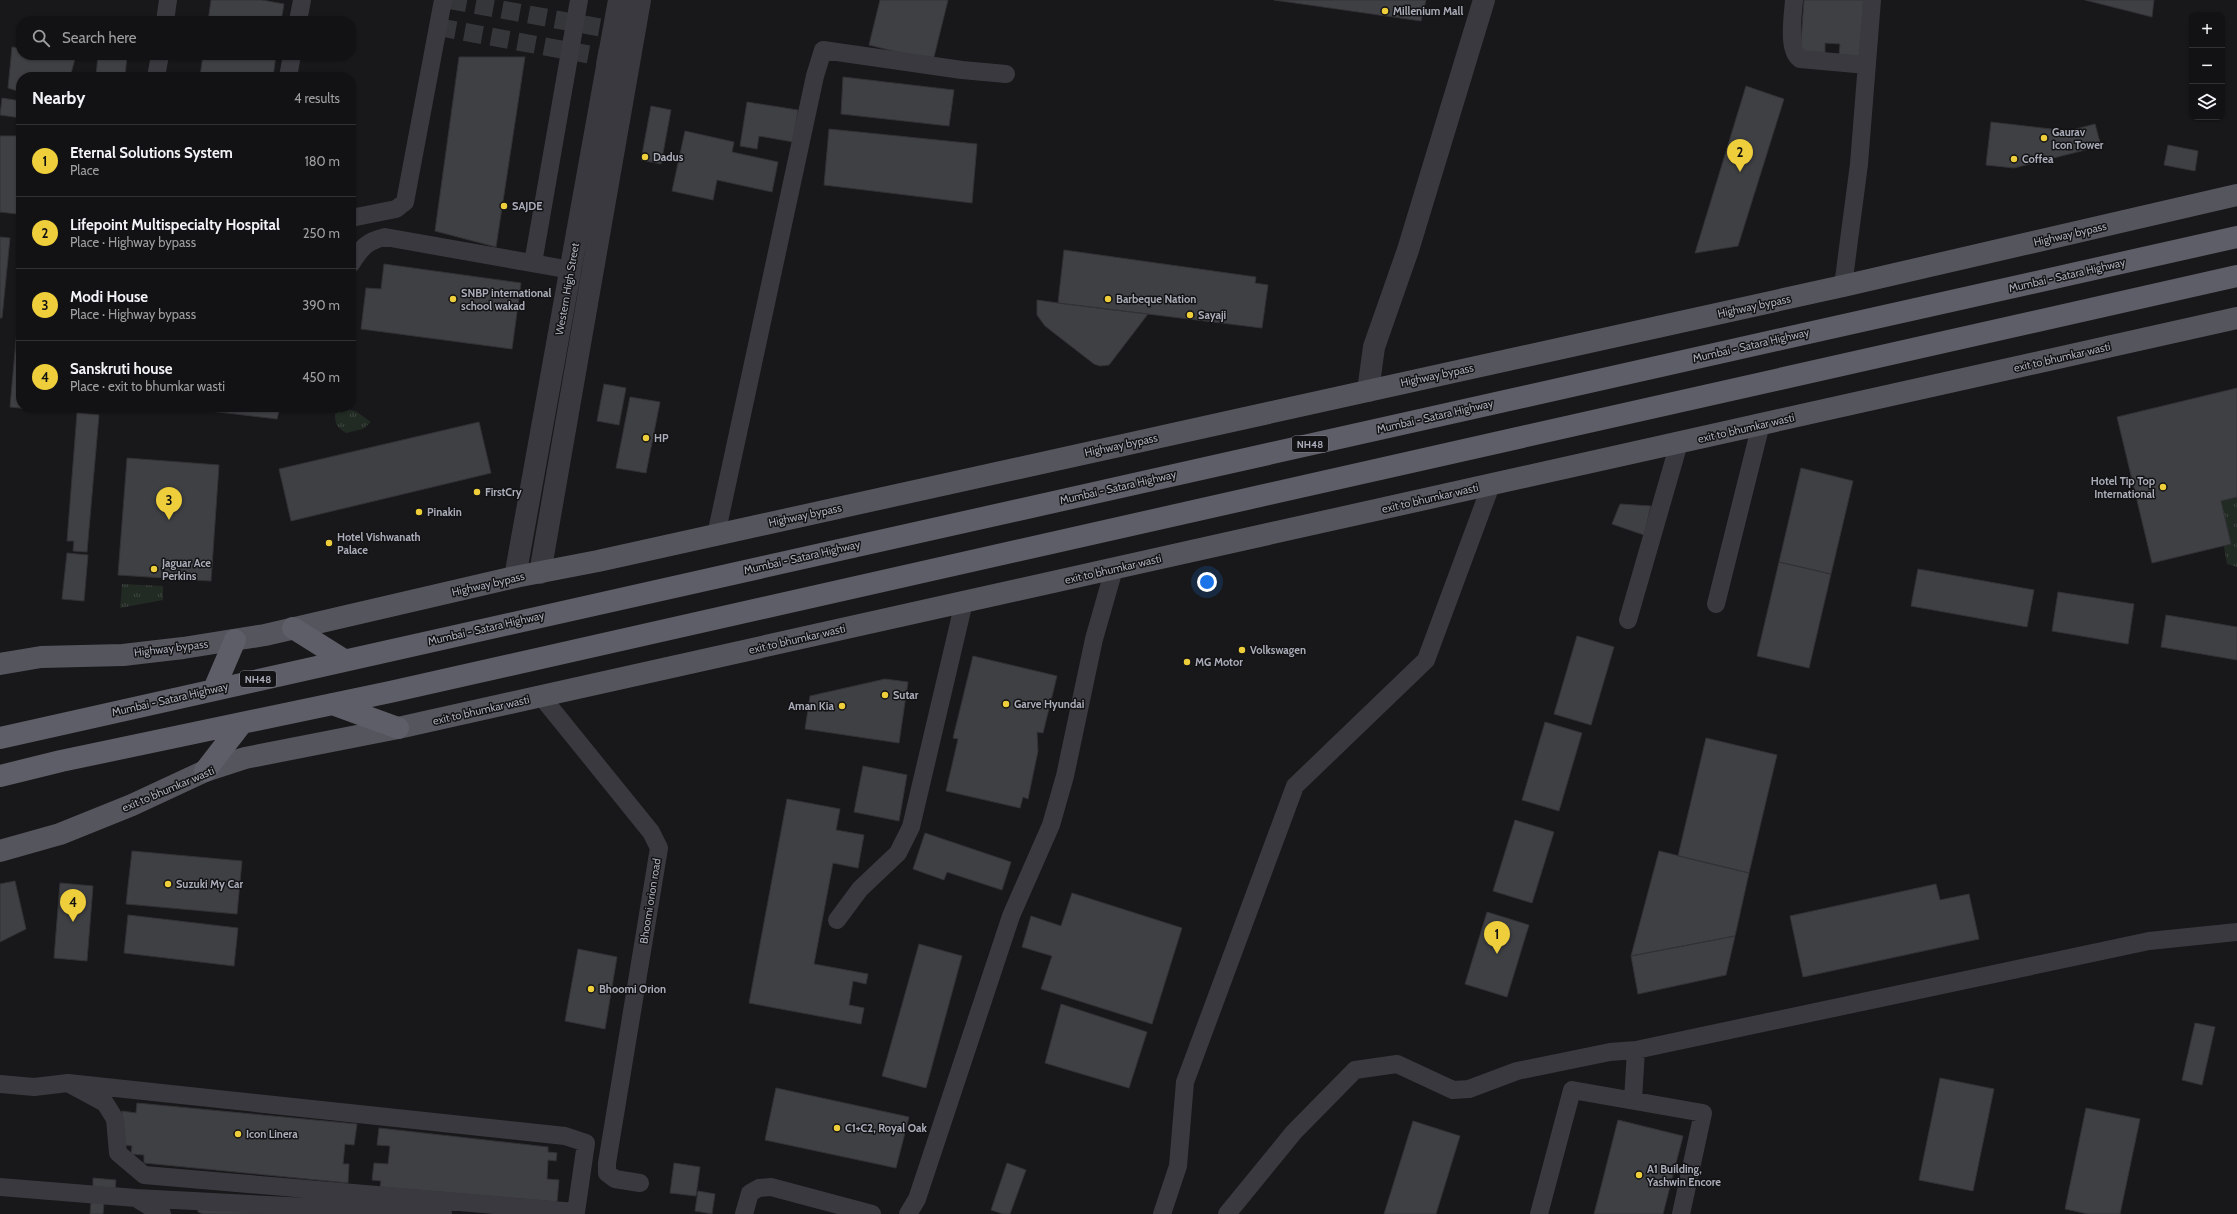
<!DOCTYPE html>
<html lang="en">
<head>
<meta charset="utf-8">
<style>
  :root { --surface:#121214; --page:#1b1b1d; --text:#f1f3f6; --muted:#9c9ea0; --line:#313234; --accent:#eece3b }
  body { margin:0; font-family:Cabin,sans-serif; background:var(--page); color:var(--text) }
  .controls { position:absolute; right:12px; top:12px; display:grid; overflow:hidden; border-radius:8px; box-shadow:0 1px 3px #0004 }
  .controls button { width:36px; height:36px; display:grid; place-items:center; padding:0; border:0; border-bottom:1px solid var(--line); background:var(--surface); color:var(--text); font:20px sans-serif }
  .you { position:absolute; left:1207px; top:582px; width:14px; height:14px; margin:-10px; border:3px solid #fff; border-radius:50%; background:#1a73e8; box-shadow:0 0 0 6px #1a73e833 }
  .badge { display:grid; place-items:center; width:26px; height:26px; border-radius:50%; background:var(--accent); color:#111; font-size:13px; font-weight:700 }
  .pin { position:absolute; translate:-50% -33px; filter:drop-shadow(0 1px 2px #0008) }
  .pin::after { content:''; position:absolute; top:21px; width:14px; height:12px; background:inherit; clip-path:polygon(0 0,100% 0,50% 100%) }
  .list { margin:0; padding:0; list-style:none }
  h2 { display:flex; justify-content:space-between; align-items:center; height:52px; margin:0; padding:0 16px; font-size:17px }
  h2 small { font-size:13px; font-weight:400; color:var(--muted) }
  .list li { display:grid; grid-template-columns:26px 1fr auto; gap:12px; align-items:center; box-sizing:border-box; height:72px; padding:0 16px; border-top:1px solid var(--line) }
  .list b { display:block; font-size:15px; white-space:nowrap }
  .list p { margin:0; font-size:13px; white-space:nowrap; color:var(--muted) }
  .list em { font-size:13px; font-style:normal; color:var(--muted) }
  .icon { flex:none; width:22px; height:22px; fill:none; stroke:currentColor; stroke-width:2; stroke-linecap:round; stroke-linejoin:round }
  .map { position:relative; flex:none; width:2237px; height:1214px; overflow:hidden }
  .search { position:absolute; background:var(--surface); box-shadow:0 1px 3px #0004; left:16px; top:16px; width:340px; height:44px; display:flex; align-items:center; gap:10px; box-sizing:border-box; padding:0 14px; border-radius:16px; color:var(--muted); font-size:15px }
  .panel { position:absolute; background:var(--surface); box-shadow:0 1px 3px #0004; left:16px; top:72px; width:340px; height:340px; border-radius:16px }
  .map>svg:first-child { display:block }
</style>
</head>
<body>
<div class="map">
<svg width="2237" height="1214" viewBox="0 0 2237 1214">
  <defs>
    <pattern id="grass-tufts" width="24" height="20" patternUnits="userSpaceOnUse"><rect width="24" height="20" fill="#222a24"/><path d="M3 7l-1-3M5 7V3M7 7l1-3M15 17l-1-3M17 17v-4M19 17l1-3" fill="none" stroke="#3f4642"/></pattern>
  </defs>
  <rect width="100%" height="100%" fill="#18181a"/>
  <!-- grass -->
  <path fill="url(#grass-tufts)" d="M 345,408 L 357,412 L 371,422 L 363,429 L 346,433 C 337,427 335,425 335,414 Z
    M 2237,494 L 2237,567 L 2227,564 L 2215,498 Z
    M 122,584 L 163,586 L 163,600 L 120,608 Z"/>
  <!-- building -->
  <path fill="#3f4044" stroke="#323236" d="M 211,0 L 262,0 L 284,4 L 281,21 L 208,21 Z
    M 880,0 L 948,0 L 933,61 L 869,45 Z
    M 1274,0 L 1426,0 L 1421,21 Z
    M 1804,0 L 1867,0 L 1863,57 L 1839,55 L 1840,44 L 1825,43 L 1825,54 L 1800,53 Z
    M 2085,0 L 2154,0 L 2152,17 Z
    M 12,47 L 21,48 L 21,55 L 76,55 L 70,77 L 21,77 L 21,92 L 8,88 Z
    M 98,55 L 127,55 L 125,77 L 96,77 Z
    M 203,55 L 276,55 L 273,77 L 200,77 Z
    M 459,57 L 525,57 L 496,247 L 435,231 Z
    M 843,77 L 954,90 L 949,126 L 841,114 Z
    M 1746,86 L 1784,99 L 1738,246 L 1695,253 Z
    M 2,98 L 21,101 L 21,118 L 0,115 Z
    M 747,102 L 798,110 L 793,142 L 759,136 L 757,149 L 740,146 Z
    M 651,106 L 671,110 L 661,164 L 641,160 Z
    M 1991,122 L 2068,131 L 2095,124 L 2101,146 L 2014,168 L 1986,165 Z
    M 829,129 L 977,144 L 972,203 L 824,185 Z
    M 685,131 L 734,142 L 732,152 L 778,162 L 772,192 L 717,180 L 713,200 L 672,191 Z
    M 0,136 L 21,136 L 21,183 L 17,214 L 0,212 Z
    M 2168,145 L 2198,151 L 2195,171 L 2164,165 Z
    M 0,237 L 10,238 L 2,318 L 0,318 Z
    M 1064,250 L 1256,277 L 1255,283 L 1268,285 L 1262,328 L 1058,303 Z
    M 384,264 L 521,283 L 512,349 L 361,329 L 366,288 L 381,289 Z
    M 21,285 L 21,407 L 40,407 L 39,410 L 10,407 Z
    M 1037,300 L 1058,303 L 1148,314 L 1109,365 L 1100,366 L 1094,364 L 1045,326 L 1037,315 Z
    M 604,384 L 626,388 L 619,425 L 597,421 Z
    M 2237,388 L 2237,497 L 2221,501 L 2231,544 L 2152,563 L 2117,417 Z
    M 630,397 L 660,402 L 646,473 L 616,468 Z
    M 80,407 L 102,407 L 102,411 L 80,410 Z
    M 176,407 L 280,407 L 277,419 Z
    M 77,413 L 99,415 L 87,552 L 73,551 L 74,541 L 67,541 Z
    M 479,422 L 491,473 L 291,521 L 279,469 Z
    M 127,458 L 219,465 L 211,581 L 118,575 Z
    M 1801,468 L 1853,481 L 1831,574 L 1779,562 Z
    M 1620,504 L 1651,506 L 1644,535 L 1612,524 Z
    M 67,553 L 88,555 L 84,601 L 62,599 Z
    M 1779,562 L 1831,574 L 1809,668 L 1757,656 Z
    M 1918,569 L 2034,590 L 2027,627 L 1911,606 Z
    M 2058,592 L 2134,604 L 2128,644 L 2052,631 Z
    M 2166,615 L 2237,627 L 2237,660 L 2161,647 Z
    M 1577,636 L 1614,647 L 1591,725 L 1554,714 Z
    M 973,656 L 1057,676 L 1043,733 L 1037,732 L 1038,751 L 1028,799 L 1023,797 L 1020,808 L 946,791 L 958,739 L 953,738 Z
    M 885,679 L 908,682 L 899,743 L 805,729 L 810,696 Z
    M 1545,722 L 1582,733 L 1559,811 L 1522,800 Z
    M 1706,738 L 1777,755 L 1749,873 L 1678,856 Z
    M 863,766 L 907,775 L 899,821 L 854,812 Z
    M 787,799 L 840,809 L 836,830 L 864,835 L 858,868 L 833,863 L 814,964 L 868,974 L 866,984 L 853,981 L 849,1005 L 864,1008 L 861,1024 L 749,1003 Z
    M 1515,820 L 1554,832 L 1532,903 L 1493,891 Z
    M 925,833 L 1011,862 L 1002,890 L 947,872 L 944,880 L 913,869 Z
    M 132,851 L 242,861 L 237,914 L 126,904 Z
    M 1659,851 L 1749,873 L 1735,936 L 1631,956 Z
    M 15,881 L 26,929 L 0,942 L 0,884 Z
    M 60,883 L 93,886 L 87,961 L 54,958 Z
    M 1936,884 L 1940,900 L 1969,894 L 1979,939 L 1803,977 L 1790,916 Z
    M 1072,893 L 1182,928 L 1152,1024 L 1041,989 L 1052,956 L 1022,947 L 1031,916 L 1061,926 Z
    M 1487,912 L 1529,925 L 1507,997 L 1465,984 Z
    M 128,915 L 238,928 L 234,966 L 124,953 Z
    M 1735,936 L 1726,975 L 1638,994 L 1631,956 Z
    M 919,944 L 962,956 L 926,1088 L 882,1076 Z
    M 578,949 L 617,957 L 605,1029 L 565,1021 Z
    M 1061,1004 L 1147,1032 L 1129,1088 L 1045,1063 Z
    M 2195,1023 L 2215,1027 L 2202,1085 L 2182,1080 Z
    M 1940,1078 L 1994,1089 L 1973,1191 L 1919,1180 Z
    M 776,1088 L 909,1117 L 896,1168 L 765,1140 Z
    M 137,1103 L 357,1124 L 354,1145 L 345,1144 L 343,1164 L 349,1164 L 348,1183 L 144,1163 L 144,1155 L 131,1154 L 132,1146 L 119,1144 L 122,1111 L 136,1113 Z
    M 2086,1108 L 2140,1119 L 2120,1214 L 2088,1214 L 2065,1209 Z
    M 1618,1120 L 1683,1136 L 1663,1214 L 1594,1214 Z
    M 1413,1121 L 1460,1136 L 1436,1214 L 1384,1214 Z
    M 379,1128 L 548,1147 L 548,1152 L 557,1153 L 556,1161 L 548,1160 L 547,1179 L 559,1180 L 557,1202 L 380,1187 L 381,1181 L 372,1180 L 374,1163 L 388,1164 L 390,1146 L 377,1145 Z
    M 674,1163 L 700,1167 L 696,1196 L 670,1193 Z
    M 1007,1163 L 1026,1170 L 1010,1214 L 1003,1214 L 991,1210 Z
    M 93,1178 L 116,1180 L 115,1190 L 93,1188 Z
    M 698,1191 L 715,1194 L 712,1214 L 695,1211 Z
    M 91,1202 L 104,1203 L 103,1214 L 90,1214 Z
    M 198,1205 L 294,1214 L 203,1214 L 198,1212 Z"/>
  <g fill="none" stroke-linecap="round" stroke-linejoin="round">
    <!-- minor-tunnel -->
    <path stroke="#35363a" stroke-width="18" stroke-dasharray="18 9" stroke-linecap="butt" d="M 449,0 L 614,30
      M 438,27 L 608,58"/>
    <!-- minor -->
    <path stroke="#39393f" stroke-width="18" d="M 1794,0 C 1793,16 1787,50 1800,59 L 1867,65
      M 165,21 L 168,0
      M 298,21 L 302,0
      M 156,77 L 160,55
      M 288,77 L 292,55
      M 351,218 L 396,209 L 405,202 L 443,0
      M 533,263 L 579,0
      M 351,264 C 361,248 367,241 385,237 L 571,270
      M 1843,286 L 1859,164 L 1872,0
      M 716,535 L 815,76 L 823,50 L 962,70 L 1006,74
      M 1716,604 L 1761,424
      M 1628,620 L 1679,443
      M 541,696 L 651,832 L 659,848 L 607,1163 L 607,1173 L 615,1179 L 640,1183
      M 837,920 L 860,889 L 898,853 L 911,827 L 964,602
      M 0,1084 L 34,1087 L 68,1083 L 105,1103 L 115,1119 L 118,1153 L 144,1175 L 576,1212 L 586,1143 L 565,1136 L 68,1083
      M 1633,1100 L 1636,1050
      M 0,1187 L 136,1198 L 443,1214
      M 139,1200 L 162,1214
      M 744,1214 L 750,1193 L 759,1188 L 771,1187 L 872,1214
      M 908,1214 L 917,1199 L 1011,916 L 1051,825 L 1065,776 L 1094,639 L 1114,569
      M 1162,1214 L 1178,1166 L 1185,1082 L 1295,786 L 1426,660 L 1491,485
      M 1227,1214 L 1294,1132 L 1355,1070 L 1397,1064 L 1453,1090 L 1469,1089 L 1517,1071 L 1610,1052 L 1636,1050 L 2149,941 L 2237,932
      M 1539,1214 L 1572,1090 L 1703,1113 L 1681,1214"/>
    <!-- tertiary -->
    <path stroke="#39393f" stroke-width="22" d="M 1368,391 L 1374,347 L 1408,250 L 1484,0
      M 540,573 L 640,0
      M 515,577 L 619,0"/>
    <!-- primary -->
    <path stroke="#55555e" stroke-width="22" d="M 0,664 L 41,657 L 123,655 L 183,648 L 265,635 L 515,577 L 598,561 L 1843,286 L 2237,195
      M 0,851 L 60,834 L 132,805 L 205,771 L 245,758 L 398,728 L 2237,318"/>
    <!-- trunk -->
    <path stroke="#5d5e67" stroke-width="22" d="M 293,628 L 344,660
      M 214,689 L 235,640
      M 332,704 L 398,728
      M 0,738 L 2237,237
      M 205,771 L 242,723
      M 0,776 L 61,761 L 390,692 L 2237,276"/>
  </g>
  <!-- markers -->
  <g fill="#eece3b" stroke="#131315" stroke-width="1.5">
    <circle cx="1385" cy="11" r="4"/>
    <circle cx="2044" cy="138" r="4"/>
    <circle cx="645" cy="157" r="4"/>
    <circle cx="2014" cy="159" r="4"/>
    <circle cx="504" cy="206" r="4"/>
    <circle cx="453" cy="299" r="4"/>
    <circle cx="1108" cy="299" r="4"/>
    <circle cx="1190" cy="315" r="4"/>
    <circle cx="646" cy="438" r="4"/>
    <circle cx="2163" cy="487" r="4"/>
    <circle cx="477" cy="492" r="4"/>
    <circle cx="419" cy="512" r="4"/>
    <circle cx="329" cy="543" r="4"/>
    <circle cx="154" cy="569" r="4"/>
    <circle cx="1242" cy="650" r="4"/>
    <circle cx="1187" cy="662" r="4"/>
    <circle cx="885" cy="695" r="4"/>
    <circle cx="1006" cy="704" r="4"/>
    <circle cx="842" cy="706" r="4"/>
    <circle cx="168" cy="884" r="4"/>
    <circle cx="591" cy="989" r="4"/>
    <circle cx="837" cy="1128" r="4"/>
    <circle cx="238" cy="1134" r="4"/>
    <circle cx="1639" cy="1175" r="4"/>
  </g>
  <g text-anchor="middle" stroke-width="3" stroke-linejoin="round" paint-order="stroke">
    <!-- shield labels -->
    <g fill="#131315" stroke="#7d7f88" stroke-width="1">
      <rect x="1292" y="436" width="36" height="16" rx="3"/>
      <rect x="240" y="671" width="36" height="16" rx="3"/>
    </g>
    <g font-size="10" font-weight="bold" fill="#aaadb9">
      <text x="1310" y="448">NH48</text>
      <text x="258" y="683">NH48</text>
    </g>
    <!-- poi labels -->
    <g font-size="11" font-weight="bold" fill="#aaadb9" stroke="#131315" text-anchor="start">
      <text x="1393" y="15">Millenium Mall</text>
      <text x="2052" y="136">Gaurav<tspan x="2052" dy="13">Icon Tower</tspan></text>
      <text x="653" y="161">Dadus</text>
      <text x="2022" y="163">Coffea</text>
      <text x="512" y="210">SAJDE</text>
      <text x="461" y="297">SNBP international<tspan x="461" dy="13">school wakad</tspan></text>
      <text x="1116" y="303">Barbeque Nation</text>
      <text x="1198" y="319">Sayaji</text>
      <text x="654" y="442">HP</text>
      <text x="2155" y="485" text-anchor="end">Hotel Tip Top<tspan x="2155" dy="13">International</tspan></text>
      <text x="485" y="496">FirstCry</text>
      <text x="427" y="516">Pinakin</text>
      <text x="337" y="541">Hotel Vishwanath<tspan x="337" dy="13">Palace</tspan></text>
      <text x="162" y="567">Jaguar Ace<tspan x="162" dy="13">Perkins</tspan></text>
      <text x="1250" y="654">Volkswagen</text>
      <text x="1195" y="666">MG Motor</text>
      <text x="893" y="699">Sutar</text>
      <text x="1014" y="708">Garve Hyundai</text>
      <text x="834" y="710" text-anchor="end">Aman Kia</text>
      <text x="176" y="888">Suzuki My Car</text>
      <text x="599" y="993">Bhoomi Orion</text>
      <text x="845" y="1132">C1+C2, Royal Oak</text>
      <text x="246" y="1138">Icon Linera</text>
      <text x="1647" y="1173">A1 Building,<tspan x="1647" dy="13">Yashwin Encore</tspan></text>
    </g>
    <!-- street labels -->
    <g font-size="11" fill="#aaadb9" stroke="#131315">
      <text transform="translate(2070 234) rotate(-13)" y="4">Highway bypass</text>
      <text transform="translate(2067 275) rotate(-13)" y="4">Mumbai - Satara Highway</text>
      <text transform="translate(567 289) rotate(-80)" y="4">Western High Street</text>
      <text transform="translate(1754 306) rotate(-12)" y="4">Highway bypass</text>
      <text transform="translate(1751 345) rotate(-13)" y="4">Mumbai - Satara Highway</text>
      <text transform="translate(2062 357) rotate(-13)" y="4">exit to bhumkar wasti</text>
      <text transform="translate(1437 375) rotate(-12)" y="4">Highway bypass</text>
      <text transform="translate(1435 416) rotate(-13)" y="4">Mumbai - Satara Highway</text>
      <text transform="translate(1746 428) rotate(-13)" y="4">exit to bhumkar wasti</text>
      <text transform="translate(1121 445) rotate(-12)" y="4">Highway bypass</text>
      <text transform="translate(1118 487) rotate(-13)" y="4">Mumbai - Satara Highway</text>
      <text transform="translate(1430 498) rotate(-13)" y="4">exit to bhumkar wasti</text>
      <text transform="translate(805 515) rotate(-12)" y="4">Highway bypass</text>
      <text transform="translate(802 557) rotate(-13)" y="4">Mumbai - Satara Highway</text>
      <text transform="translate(1113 569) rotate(-13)" y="4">exit to bhumkar wasti</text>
      <text transform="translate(488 584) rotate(-13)" y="4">Highway bypass</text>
      <text transform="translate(486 628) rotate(-13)" y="4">Mumbai - Satara Highway</text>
      <text transform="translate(797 639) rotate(-13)" y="4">exit to bhumkar wasti</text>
      <text transform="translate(171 648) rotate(-7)" y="4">Highway bypass</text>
      <text transform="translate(170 699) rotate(-13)" y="4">Mumbai - Satara Highway</text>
      <text transform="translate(481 710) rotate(-13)" y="4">exit to bhumkar wasti</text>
      <text transform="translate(168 789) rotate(-23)" y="4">exit to bhumkar wasti</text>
      <text transform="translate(650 901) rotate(-81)" y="4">Bhoomi orion road</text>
    </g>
  </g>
</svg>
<div class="controls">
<button>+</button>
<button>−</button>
<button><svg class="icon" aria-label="layers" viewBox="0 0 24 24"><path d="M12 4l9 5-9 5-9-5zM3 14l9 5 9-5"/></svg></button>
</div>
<div class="you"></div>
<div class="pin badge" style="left:1497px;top:954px">1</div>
<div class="pin badge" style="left:1740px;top:172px">2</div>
<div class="pin badge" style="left:169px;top:520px">3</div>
<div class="pin badge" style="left:73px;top:922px">4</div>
<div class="search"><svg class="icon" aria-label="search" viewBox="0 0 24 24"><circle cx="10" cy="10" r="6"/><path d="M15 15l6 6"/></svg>Search here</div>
<section class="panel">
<h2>Nearby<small>4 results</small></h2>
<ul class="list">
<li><span class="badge">1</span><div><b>Eternal Solutions System</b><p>Place</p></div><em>180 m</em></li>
<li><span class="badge">2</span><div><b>Lifepoint Multispecialty Hospital</b><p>Place · Highway bypass</p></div><em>250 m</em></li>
<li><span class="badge">3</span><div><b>Modi House</b><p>Place · Highway bypass</p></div><em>390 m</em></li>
<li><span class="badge">4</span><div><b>Sanskruti house</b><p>Place · exit to bhumkar wasti</p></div><em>450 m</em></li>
</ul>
</section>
</div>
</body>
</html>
